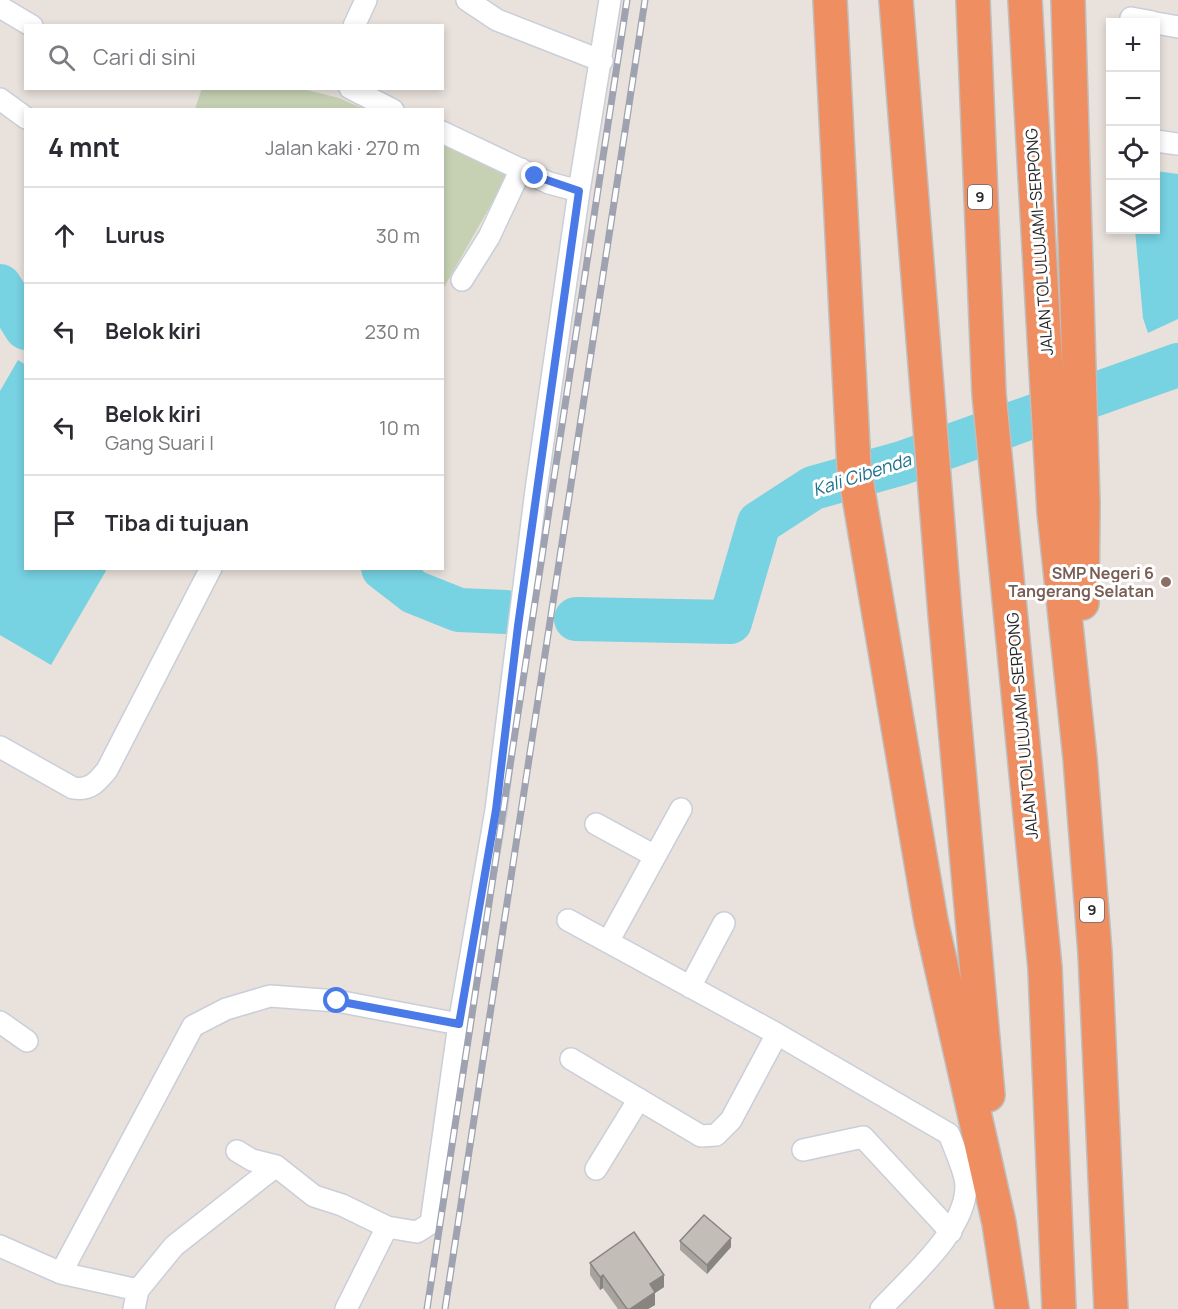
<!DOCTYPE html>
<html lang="id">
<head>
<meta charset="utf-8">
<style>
  :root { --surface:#fff; --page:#f2f2f3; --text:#2b2b33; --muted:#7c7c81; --line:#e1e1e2 }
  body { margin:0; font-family:Manrope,sans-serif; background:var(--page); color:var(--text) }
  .controls { position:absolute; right:18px; top:18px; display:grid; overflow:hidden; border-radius:0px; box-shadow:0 3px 9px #0003 }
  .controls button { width:54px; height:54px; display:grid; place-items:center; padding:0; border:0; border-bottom:2px solid var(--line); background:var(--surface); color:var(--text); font:30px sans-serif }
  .stop { position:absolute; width:18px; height:18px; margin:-14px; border:4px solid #4a7ae7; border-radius:50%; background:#fff }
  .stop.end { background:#4a7ae7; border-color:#fff; box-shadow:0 2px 6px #0008 }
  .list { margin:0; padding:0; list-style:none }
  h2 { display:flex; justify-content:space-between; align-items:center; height:78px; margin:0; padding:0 24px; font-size:26px }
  h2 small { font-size:20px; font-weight:400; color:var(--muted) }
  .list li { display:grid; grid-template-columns:39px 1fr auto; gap:18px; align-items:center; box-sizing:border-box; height:96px; padding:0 24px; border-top:2px solid var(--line) }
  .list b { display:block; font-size:22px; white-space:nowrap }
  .list p { margin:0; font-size:20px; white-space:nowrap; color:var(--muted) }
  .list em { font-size:20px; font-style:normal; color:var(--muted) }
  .icon { flex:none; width:33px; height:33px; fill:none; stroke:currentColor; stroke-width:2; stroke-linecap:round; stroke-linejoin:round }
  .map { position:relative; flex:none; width:1178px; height:1309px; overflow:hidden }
  .search { position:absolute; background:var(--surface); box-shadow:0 3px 9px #0003; left:24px; top:24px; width:420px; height:66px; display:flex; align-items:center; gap:15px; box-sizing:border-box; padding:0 21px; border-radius:0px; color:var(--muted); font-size:22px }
  .panel { position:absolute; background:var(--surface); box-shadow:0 3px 9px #0003; left:24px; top:108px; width:420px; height:462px; border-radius:0px }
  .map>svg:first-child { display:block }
</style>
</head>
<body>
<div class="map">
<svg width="1178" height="1309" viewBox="0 0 1178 1309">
  <rect width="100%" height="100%" fill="#e9e1db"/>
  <!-- cemetery -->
  <path fill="#c6d1b4" d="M 202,88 L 303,89 L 339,98 L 364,109 L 195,109 Z
    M 443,145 L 508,175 L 443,289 Z"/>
  <!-- water -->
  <path fill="#77d2e2" d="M 1156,171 L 1178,174 L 1178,319 L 1148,333 L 1143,318 L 1135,230 L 1156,230 Z
    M 18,360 L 26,365 L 26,568 L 107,569 L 51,665 L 0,635 L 0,391 Z"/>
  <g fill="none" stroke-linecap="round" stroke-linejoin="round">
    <!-- river -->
    <path stroke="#77d2e2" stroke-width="44" d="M 0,286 L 26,328
      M 383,568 L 414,592 L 459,610 L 506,612
      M 576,619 L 730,622 L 759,523 L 813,488 L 902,463 L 1178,365"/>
    <defs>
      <path id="minor" d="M 467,0 L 497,20 L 602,61
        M 0,7 L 32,26
        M 1131,18 L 1153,22
        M 1156,23 L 1178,27
        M 354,26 L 366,0
        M 350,88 L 393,110
        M 0,99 L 26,118
        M 442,132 L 549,183 L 579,191
        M 1156,141 L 1178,144
        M 462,280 L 489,237 L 521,169
        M 0,747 L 73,788 C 90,791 97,782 107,770 L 211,568
        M 596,824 L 655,856
        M 568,920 L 777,1034 L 949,1134 C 954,1147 966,1173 966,1186 C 966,1231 909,1278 881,1309
        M 608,942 L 681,809
        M 690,987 L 724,923
        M 0,1022 L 27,1041
        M 571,1059 L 701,1136 L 716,1135 L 731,1120 L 777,1034
        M 803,1150 L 863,1137 L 951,1232
        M 237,1151 L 252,1160 L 276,1166 L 314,1196 L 342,1205 L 387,1227 L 417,1232 L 431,1223 L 459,1024 L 496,810 L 536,490 L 579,191 L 610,0
        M 596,1169 L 639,1099
        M 0,1246 L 61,1273 L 138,1290
        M 61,1273 L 193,1026 L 226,1009 L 270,996 L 337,1001 L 459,1024
        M 134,1309 L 138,1290 L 174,1246 L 276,1166
        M 346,1309 L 387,1227"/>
      <path id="motorway" d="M 830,0 L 854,467 L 931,921 L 999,1223 L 1012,1309
        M 896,0 L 945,614 L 988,1095
        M 973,0 L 989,394 L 1045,968 L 1059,1309
        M 1025,0 L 1054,512 L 1080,758 L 1095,953 L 1111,1309
        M 1068,0 L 1083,504 L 1082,603"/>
    </defs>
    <!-- minor casing -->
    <use href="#minor" stroke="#caced9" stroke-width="24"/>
    <!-- motorway casing -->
    <use href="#motorway" stroke="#bebebe" stroke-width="36"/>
    <!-- minor -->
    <use href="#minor" stroke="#fff" stroke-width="21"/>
    <!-- motorway -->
    <use href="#motorway" stroke="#ee8e61" stroke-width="33"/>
    <defs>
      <path id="rail" d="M 427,1309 L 627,0
        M 445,1309 L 645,0"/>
    </defs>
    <!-- rail casing -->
    <use href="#rail" stroke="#9fa3b1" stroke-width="7"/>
    <!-- rail -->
    <use href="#rail" stroke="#fff" stroke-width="4.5" stroke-dasharray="14" stroke-linecap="butt"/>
  </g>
  <!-- wall -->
  <path fill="#a7a39d" d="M 680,1241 L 731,1247 L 707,1274 L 680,1250 Z
    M 590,1263 L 664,1287 L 655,1293 L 655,1305 L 648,1309 L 618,1309 L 603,1288 L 600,1290 L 590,1275 Z"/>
  <!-- shaded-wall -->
  <path fill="#888480" d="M 731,1238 L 731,1247 L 707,1274 L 707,1265 Z
    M 603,1275 L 603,1288 L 600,1290 L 600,1277 Z
    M 664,1275 L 664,1287 L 655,1293 L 655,1305 L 648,1309 L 630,1309 L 650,1284 Z"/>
  <!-- building -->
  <path fill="#c2bdb7" stroke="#888480" stroke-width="1.5" d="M 704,1215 L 731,1238 L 707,1265 L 680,1241 Z
    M 634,1232 L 664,1275 L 650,1284 L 655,1292 L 630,1309 L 627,1309 L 603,1275 L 600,1277 L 590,1263 Z"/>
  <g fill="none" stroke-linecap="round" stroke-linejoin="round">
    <!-- route -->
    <path stroke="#4a7ae7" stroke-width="8" d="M 337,1001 L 459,1024 L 496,810 L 518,626 L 579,191 L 535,176"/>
  </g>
  <!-- markers -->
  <circle fill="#8d6e63" stroke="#fff" stroke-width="2" cx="1166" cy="582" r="6"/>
  <g text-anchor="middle" stroke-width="6" stroke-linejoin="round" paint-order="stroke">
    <!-- shield labels -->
    <g fill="#fff" stroke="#686868" stroke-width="1.5">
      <rect x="968" y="185" width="24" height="24" rx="4.5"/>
      <rect x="1080" y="898" width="24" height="24" rx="4.5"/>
    </g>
    <g font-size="15" font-weight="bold" fill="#282828">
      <text x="980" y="202">9</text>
      <text x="1092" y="915">9</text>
    </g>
    <!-- street labels -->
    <g font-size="16" fill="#282828" stroke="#fff">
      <text transform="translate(1039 242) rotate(-94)" y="6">JALAN TOL ULUJAMI–SERPONG</text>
      <text transform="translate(1022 726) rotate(-95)" y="6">JALAN TOL ULUJAMI–SERPONG</text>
    </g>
    <!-- education labels -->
    <g font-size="16" font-weight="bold" fill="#785e54" stroke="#fff" text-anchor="end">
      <text x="1154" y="579">SMP Negeri 6<tspan x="1154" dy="18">Tangerang Selatan</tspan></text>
    </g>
    <!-- water labels -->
    <g font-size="18" font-style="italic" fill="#1a718a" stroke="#fff">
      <text transform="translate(862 475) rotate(-18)" y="6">Kali Cibenda</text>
    </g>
  </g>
</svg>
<div class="controls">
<button>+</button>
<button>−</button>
<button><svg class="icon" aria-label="locate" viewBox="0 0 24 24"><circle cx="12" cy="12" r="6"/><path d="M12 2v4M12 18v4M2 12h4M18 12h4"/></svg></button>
<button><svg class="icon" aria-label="layers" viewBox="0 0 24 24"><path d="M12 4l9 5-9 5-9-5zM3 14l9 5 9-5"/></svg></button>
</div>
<div class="stop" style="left:337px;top:1001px"></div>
<div class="stop end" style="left:535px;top:176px"></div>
<div class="search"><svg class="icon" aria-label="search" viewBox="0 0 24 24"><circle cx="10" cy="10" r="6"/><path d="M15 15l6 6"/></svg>Cari di sini</div>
<section class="panel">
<h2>4 mnt<small>Jalan kaki · 270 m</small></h2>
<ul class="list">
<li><svg class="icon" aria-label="ahead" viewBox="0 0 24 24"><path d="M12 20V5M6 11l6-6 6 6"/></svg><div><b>Lurus</b></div><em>30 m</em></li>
<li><svg class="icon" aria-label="left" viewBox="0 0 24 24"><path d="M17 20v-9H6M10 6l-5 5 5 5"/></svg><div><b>Belok kiri</b></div><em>230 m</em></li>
<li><svg class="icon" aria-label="left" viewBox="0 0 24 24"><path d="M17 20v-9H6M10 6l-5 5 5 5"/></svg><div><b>Belok kiri</b><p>Gang Suari I</p></div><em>10 m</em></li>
<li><svg class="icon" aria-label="arrive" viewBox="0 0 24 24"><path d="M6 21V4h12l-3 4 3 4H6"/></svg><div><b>Tiba di tujuan</b></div></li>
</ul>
</section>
</div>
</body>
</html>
